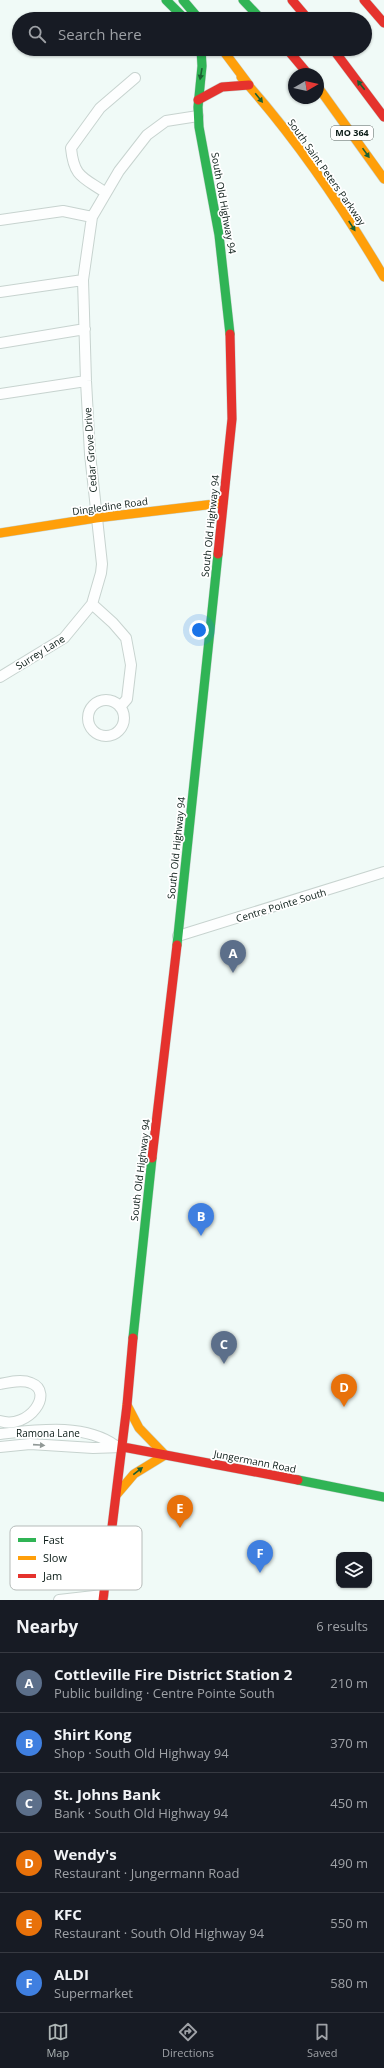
<!DOCTYPE html>
<html lang="en">
<head>
<meta charset="utf-8">
<style>
  :root { --surface:#171b24; --page:#20242c; --text:#f1f3f6; --muted:#9ea1a6; --line:#363941; --accent:#adb5b5 }
  body { margin:0; font-family:"Open Sans",sans-serif; background:var(--page); color:var(--text) }
  .controls { position:absolute; right:12px; bottom:12px; display:grid; overflow:hidden; border-radius:8px; box-shadow:0 1px 3px #0004 }
  .controls button { width:36px; height:36px; display:grid; place-items:center; padding:0; border:0; border-bottom:1px solid var(--line); background:var(--surface); color:var(--text); font:20px sans-serif }
  .compass { position:absolute; left:288px; top:68px; width:36px; height:36px; border-radius:50%; background:var(--surface); box-shadow:0 1px 3px #0004; rotate:81deg }
  .you { position:absolute; left:199px; top:630px; width:14px; height:14px; margin:-10px; border:3px solid #fff; border-radius:50%; background:#1a73e8; box-shadow:0 0 0 6px #1a73e833 }
  .badge { display:grid; place-items:center; width:26px; height:26px; border-radius:50%; background:var(--accent); color:#fff; font-size:13px; font-weight:700 }
  .pin { position:absolute; translate:-50% -33px; filter:drop-shadow(0 1px 2px #0008) }
  .pin::after { content:''; position:absolute; top:21px; width:14px; height:12px; background:inherit; clip-path:polygon(0 0,100% 0,50% 100%) }
  .list { margin:0; padding:0; list-style:none }
  h2 { display:flex; justify-content:space-between; align-items:center; height:52px; margin:0; padding:0 16px; font-size:17px }
  h2 small { font-size:13px; font-weight:400; color:var(--muted) }
  .list li { display:grid; grid-template-columns:26px 1fr auto; gap:12px; align-items:center; box-sizing:border-box; height:60px; padding:0 16px; border-top:1px solid var(--line) }
  .list b { display:block; font-size:15px; white-space:nowrap }
  .list p { margin:0; font-size:13px; white-space:nowrap; color:var(--muted) }
  .list em { font-size:13px; font-style:normal; color:var(--muted) }
  .icon { flex:none; width:22px; height:22px; fill:none; stroke:currentColor; stroke-width:2; stroke-linecap:round; stroke-linejoin:round }
  .map { position:relative; flex:none; width:384px; height:1600px; overflow:hidden }
  .search { position:absolute; background:var(--surface); box-shadow:0 1px 3px #0004; left:12px; right:12px; top:12px; height:44px; display:flex; align-items:center; gap:10px; box-sizing:border-box; padding:0 14px; border-radius:22px; color:var(--muted); font-size:15px }
  .sheet { height:412px; background:var(--surface) }
  nav { display:flex; justify-content:space-around; align-items:center; box-sizing:border-box; height:56px; border-top:1px solid var(--line); background:var(--surface); font-size:11px; color:var(--muted) }
  nav a { display:grid; justify-items:center; gap:2px }
  nav .on { color:var(--accent) }
  .map>svg:first-child { display:block }
</style>
</head>
<body>
<div class="map">
<svg width="384" height="1600" viewBox="0 0 384 1600">
  <rect width="100%" height="100%" fill="#f0faf7"/>
  <g fill="none" stroke-linecap="round" stroke-linejoin="round">
    <defs>
      <path id="street" d="M 106,193 C 83,177 74,178 71,148 L 100,108 L 135,78
        M 0,220 L 63,211 L 92,217
        M 0,292 L 83,280
        M 0,343 L 85,329
        M 0,394 L 86,381
        M 0,677 L 64,638 L 92,604
        M88 718a18 18 0 1 1 36 0a18 18 0 1 1-36 0Z
        M 120,707 L 127,699 L 131,665 L 126,638 L 113,623 L 92,604 L 101,573 L 102,564 L 90,454 L 86,381 L 83,280 L 92,217 L 119,171 L 147,135 L 166,121 L 198,116
        M 178,936 L 384,872
        M 0,1384 C 9,1382 22,1379 31,1383 C 55,1392 29,1430 0,1421
        M 0,1434 C 38,1430 84,1423 116,1446
        M 0,1447 L 30,1444 L 93,1448 L 123,1447
        M 59,1600 L 103,1595"/>
      <path id="fast" d="M 166,0 L 185,19
        M 183,0 L 199,19
        M 243,0 L 261,19
        M 201,49 L 202,66 L 198,107 L 199,127 L 219,235 L 230,334
        M 177,945 L 218,554
        M 133,1338 L 152,1158
        M 298,1480 L 384,1497"/>
      <path id="slow" d="M 222,49 L 249,85
        M 241,77 C 296,138 342,206 384,277
        M 318,87 L 384,179
        M 0,533 L 96,518 L 223,503
        M 127,1405 L 139,1428 L 165,1455
        M 117,1494 L 134,1474 L 165,1455"/>
      <path id="jam" d="M 292,0 L 308,19
        M 364,0 L 384,23
        M 287,49 L 308,74
        M 333,49 L 384,117
        M 198,100 L 222,87 L 249,85
        M 218,554 L 232,419 L 230,334
        M 152,1158 L 177,945
        M 123,1447 L 298,1480
        M 103,1600 L 127,1405 L 133,1338"/>
    </defs>
    <!-- street casing -->
    <use href="#street" stroke="#c7d3cf" stroke-width="12"/>
    <!-- fast casing -->
    <use href="#fast" stroke="#c7d3cf" stroke-width="10"/>
    <!-- slow casing -->
    <use href="#slow" stroke="#c7d3cf" stroke-width="10"/>
    <!-- jam casing -->
    <use href="#jam" stroke="#c7d3cf" stroke-width="10"/>
    <!-- street -->
    <use href="#street" stroke="#fdfefe" stroke-width="10"/>
    <!-- fast -->
    <use href="#fast" stroke="#30b455" stroke-width="9"/>
    <!-- slow -->
    <use href="#slow" stroke="#ff9f0a" stroke-width="9"/>
    <!-- jam -->
    <use href="#jam" stroke="#e5322d" stroke-width="9"/>
  </g>
  <!-- one-way arrows -->
  <defs><path id="oneway-solid" d="M-6-.8H1V-3.2L6.5 0L1 3.2V.8H-6Z"/></defs>
  <g fill="#1b6032">
    <use href="#oneway-solid" transform="translate(201 74) rotate(100)"/>
    <use href="#oneway-solid" transform="translate(361 85) rotate(-128)"/>
    <use href="#oneway-solid" transform="translate(259 98) rotate(51)"/>
    <use href="#oneway-solid" transform="translate(366 153) rotate(55)"/>
    <use href="#oneway-solid" transform="translate(352 226) rotate(57)"/>
    <use href="#oneway-solid" transform="translate(138 1471) rotate(-38)"/>
  </g>
  <use fill="#909896" href="#oneway-solid" transform="translate(39 1445) rotate(4)"/>
  <g text-anchor="middle" stroke-width="3.5" stroke-linejoin="round" paint-order="stroke">
    <!-- shield labels -->
    <rect fill="#fff" stroke="#545f5c" stroke-width="1" x="331" y="126" width="42" height="14" rx="3"/>
    <g font-size="9" font-weight="bold" fill="#0a1b16">
      <text x="352" y="136">MO 364</text>
    </g>
    <!-- street labels -->
    <g font-size="10" fill="#0a1b16" stroke="#fff">
      <text transform="translate(327 172) rotate(55)" y="4">South Saint Peters Parkway</text>
      <text transform="translate(224 203) rotate(80)" y="4">South Old Highway 94</text>
      <text transform="translate(90 450) rotate(-94)" y="4">Cedar Grove Drive</text>
      <text transform="translate(110 506) rotate(-8)" y="4">Dingledine Road</text>
      <text transform="translate(210 526) rotate(-84)" y="4">South Old Highway 94</text>
      <text transform="translate(40 652) rotate(-32)" y="4">Surrey Lane</text>
      <text transform="translate(176 848) rotate(-84)" y="4">South Old Highway 94</text>
      <text transform="translate(281 905) rotate(-17)" y="4">Centre Pointe South</text>
      <text transform="translate(140 1170) rotate(-83)" y="4">South Old Highway 94</text>
      <text x="48" y="1437">Ramona Lane</text>
      <text transform="translate(255 1461) rotate(11)" y="4">Jungermann Road</text>
    </g>
  </g>
  <!-- legend -->
  <rect x="10" y="1526" width="132" height="64" rx="6" fill="#fff" stroke="#b6bbb9" stroke-width="1"/>
  <rect x="18" y="1538" width="18" height="4" fill="#30b455"/>
  <rect x="18" y="1556" width="18" height="4" fill="#ff9f0a"/>
  <rect x="18" y="1574" width="18" height="4" fill="#e5322d"/>
  <g font-size="11" fill="#0a1b16">
    <text x="43" y="1544">Fast</text>
    <text x="43" y="1562">Slow</text>
    <text x="43" y="1580">Jam</text>
  </g>
</svg>
<div class="controls">
<button><svg class="icon" aria-label="layers" viewBox="0 0 24 24"><path d="M12 4l9 5-9 5-9-5zM3 14l9 5 9-5"/></svg></button>
</div>
<svg class="compass" viewBox="-18 -18 36 36"><path d="M0-13l5 13h-10z" fill="#e53935"/><path d="M0 13l5-13h-10z" fill="#9ea1a6"/></svg>
<div class="you"></div>
<div class="pin badge" style="left:233px;top:973px;background:#5c6f8a">A</div>
<div class="pin badge" style="left:201px;top:1236px;background:#3f7fe0">B</div>
<div class="pin badge" style="left:224px;top:1364px;background:#5c6f8a">C</div>
<div class="pin badge" style="left:344px;top:1407px;background:#e8710a">D</div>
<div class="pin badge" style="left:180px;top:1528px;background:#e8710a">E</div>
<div class="pin badge" style="left:260px;top:1573px;background:#3f7fe0">F</div>
<div class="search"><svg class="icon" aria-label="search" viewBox="0 0 24 24"><circle cx="10" cy="10" r="6"/><path d="M15 15l6 6"/></svg>Search here</div>
</div>
<section class="sheet">
<h2>Nearby<small>6 results</small></h2>
<ul class="list">
<li><span class="badge" style="background:#5c6f8a">A</span><div><b>Cottleville Fire District Station 2</b><p>Public building · Centre Pointe South</p></div><em>210 m</em></li>
<li><span class="badge" style="background:#3f7fe0">B</span><div><b>Shirt Kong</b><p>Shop · South Old Highway 94</p></div><em>370 m</em></li>
<li><span class="badge" style="background:#5c6f8a">C</span><div><b>St. Johns Bank</b><p>Bank · South Old Highway 94</p></div><em>450 m</em></li>
<li><span class="badge" style="background:#e8710a">D</span><div><b>Wendy's</b><p>Restaurant · Jungermann Road</p></div><em>490 m</em></li>
<li><span class="badge" style="background:#e8710a">E</span><div><b>KFC</b><p>Restaurant · South Old Highway 94</p></div><em>550 m</em></li>
<li><span class="badge" style="background:#3f7fe0">F</span><div><b>ALDI</b><p>Supermarket</p></div><em>580 m</em></li>
</ul>
</section>
<nav>
<a class="on"><svg class="icon" aria-label="map" viewBox="0 0 24 24"><path d="M3 6l6-2 6 2 6-2v14l-6 2-6-2-6 2zM9 4v14M15 6v14"/></svg>Map</a>
<a><svg class="icon" aria-label="directions" viewBox="0 0 24 24"><path d="M12 3l9 9-9 9-9-9zM9 14v-3h6M13 9l2 2-2 2"/></svg>Directions</a>
<a><svg class="icon" aria-label="saved" viewBox="0 0 24 24"><path d="M7 4h10v16l-5-4-5 4z"/></svg>Saved</a>
</nav>
</body>
</html>
